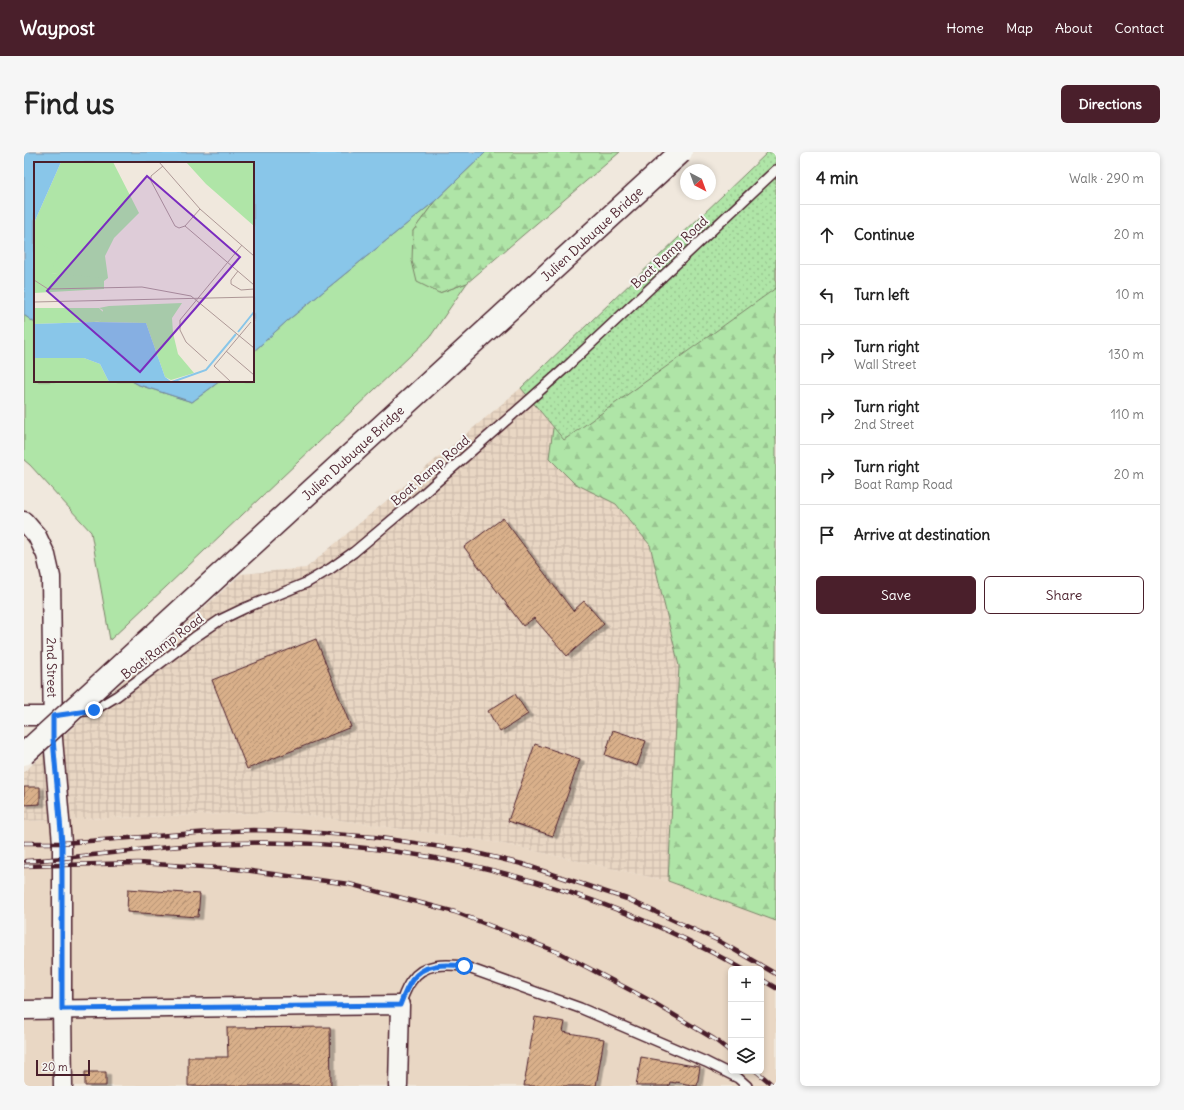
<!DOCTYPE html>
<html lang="en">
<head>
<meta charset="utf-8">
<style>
  :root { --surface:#fff; --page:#f6f6f6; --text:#222; --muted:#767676; --line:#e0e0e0; --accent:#4a1f2b }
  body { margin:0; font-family:Delius,sans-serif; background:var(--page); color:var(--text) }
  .controls { position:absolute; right:12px; bottom:12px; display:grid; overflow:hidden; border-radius:6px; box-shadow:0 2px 6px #0003 }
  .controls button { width:36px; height:36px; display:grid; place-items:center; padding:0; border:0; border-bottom:1px solid var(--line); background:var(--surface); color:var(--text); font:20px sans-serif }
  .compass { position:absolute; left:656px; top:12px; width:36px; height:36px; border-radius:50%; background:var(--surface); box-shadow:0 2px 6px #0003; rotate:139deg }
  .scale { position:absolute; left:12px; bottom:10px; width:54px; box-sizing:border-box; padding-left:4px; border:2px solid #4a1f2b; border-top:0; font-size:11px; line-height:14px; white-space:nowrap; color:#4a1f2b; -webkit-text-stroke:3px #f6f6f2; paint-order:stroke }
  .stop { position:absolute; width:12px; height:12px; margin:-9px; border:3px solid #1a73e8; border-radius:50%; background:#fff }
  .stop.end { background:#1a73e8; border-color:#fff; box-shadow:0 1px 4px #0008 }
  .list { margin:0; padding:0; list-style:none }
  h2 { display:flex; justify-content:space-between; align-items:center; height:52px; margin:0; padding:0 16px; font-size:17px }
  h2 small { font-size:13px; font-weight:400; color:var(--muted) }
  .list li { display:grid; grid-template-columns:26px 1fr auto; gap:12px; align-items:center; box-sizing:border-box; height:60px; padding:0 16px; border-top:1px solid var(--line) }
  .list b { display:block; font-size:15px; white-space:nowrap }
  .list p { margin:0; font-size:13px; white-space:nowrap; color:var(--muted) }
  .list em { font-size:13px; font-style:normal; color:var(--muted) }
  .actions { display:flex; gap:8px; padding:12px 16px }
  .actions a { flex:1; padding:9px 0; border:1px solid var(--accent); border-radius:6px; text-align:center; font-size:14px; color:var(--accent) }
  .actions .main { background:var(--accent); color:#fff }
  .icon { flex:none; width:22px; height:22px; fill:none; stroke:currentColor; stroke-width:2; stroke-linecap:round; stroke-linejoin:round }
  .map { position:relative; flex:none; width:752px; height:934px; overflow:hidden; border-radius:6px }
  header { display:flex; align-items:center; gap:24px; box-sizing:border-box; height:56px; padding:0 20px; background:var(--accent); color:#fff }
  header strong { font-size:19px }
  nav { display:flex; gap:22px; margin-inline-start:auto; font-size:14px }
  .intro { display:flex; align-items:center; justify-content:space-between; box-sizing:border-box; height:96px; padding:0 24px }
  h1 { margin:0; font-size:28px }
  .button { padding:10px 18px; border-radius:6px; background:var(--accent); color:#fff; font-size:14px; font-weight:700 }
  main { display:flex; gap:24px; padding:0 24px }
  aside { flex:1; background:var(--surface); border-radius:6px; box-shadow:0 2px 6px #0003 }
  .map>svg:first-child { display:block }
</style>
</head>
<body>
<header>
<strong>Waypost</strong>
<nav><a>Home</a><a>Map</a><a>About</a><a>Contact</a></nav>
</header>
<div class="intro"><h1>Find us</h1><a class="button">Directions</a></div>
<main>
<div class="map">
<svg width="752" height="934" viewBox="0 0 752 934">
  <defs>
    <pattern id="industrial-grid" width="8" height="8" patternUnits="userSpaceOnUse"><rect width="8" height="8" fill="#e9d7c4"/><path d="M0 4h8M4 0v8" fill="none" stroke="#c9b8a9"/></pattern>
    <pattern id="forest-firs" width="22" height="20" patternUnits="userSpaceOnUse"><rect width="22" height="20" fill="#afe5a7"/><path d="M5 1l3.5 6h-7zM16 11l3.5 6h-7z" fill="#98c490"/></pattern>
    <pattern id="park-dots" width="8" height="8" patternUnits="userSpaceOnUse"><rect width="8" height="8" fill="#afe5a7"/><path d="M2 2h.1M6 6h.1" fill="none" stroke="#98c490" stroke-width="1.8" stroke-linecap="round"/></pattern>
    <pattern id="building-hatch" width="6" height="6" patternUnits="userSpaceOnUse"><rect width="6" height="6" fill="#d9b08a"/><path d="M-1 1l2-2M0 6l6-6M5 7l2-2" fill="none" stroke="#b28f71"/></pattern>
    <filter id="shadow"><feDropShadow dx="4.5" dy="2.5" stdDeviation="0" flood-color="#0004"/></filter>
  </defs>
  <rect width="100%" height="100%" fill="#f0e8dd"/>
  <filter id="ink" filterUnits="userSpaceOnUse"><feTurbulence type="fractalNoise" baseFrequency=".025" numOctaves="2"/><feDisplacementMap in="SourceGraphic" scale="8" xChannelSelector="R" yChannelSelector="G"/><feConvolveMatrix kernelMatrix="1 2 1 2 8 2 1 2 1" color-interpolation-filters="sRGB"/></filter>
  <g filter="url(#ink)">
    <!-- built -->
    <path fill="#e9d7c4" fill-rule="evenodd" d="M 260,660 L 476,691 L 644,729 L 752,769 L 752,934 L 0,934 L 0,669 ZM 707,817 L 737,817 L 737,919 L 707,919 Z"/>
    <!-- industrial -->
    <path fill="url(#industrial-grid)" d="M 497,236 L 626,393 L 655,514 L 644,729 L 476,691 L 260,660 L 0,669 L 0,620 L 217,422 L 282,416 Z"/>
    <!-- grass -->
    <path fill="#afe5a7" stroke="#7c8269" d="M 411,49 L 389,79 L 415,141 L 443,131 L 406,185 L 86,488 L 67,380 L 6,313 L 0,308 L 0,163 L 11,171 L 11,229 L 108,229 L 115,233 L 168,250 L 196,229 L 229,229 L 229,200 L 263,169 Z"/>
    <!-- forest -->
    <path fill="url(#forest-firs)" stroke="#7c8269" d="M 462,0 L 596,0 L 443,131 L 415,141 L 393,130 L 388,109 L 389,79 L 411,49 Z
      M 752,107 L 752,769 L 644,729 L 655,514 L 626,393 L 592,352 L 550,331 L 525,306 L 529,276 Z"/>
    <!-- park -->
    <path fill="url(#park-dots)" stroke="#7c8269" d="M 744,0 L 752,0 L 752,136 L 540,288 L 497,236 Z"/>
    <!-- water -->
    <path fill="#89c6e9" stroke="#70839d" d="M 0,0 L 462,0 L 411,49 L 263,169 L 229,200 L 229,11 L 11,11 L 11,171 L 0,163 Z
      M 108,229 L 196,229 L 168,250 L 115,233 Z"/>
    <!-- building -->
    <path fill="url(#building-hatch)" stroke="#4a1f2b" filter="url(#shadow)" d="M 479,366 L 549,459 L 560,449 L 580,472 L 543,504 L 510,466 L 499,474 L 440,395 Z
      M 292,487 L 327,575 L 223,617 L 188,528 Z
      M 491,542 L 504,562 L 476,580 L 464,559 Z
      M 589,578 L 622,589 L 613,614 L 581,603 Z
      M 511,592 L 556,607 L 529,684 L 484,669 Z
      M 0,635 L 16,635 L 16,652 L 0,653 Z
      M 104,737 L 176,742 L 174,765 L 103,760 Z
      M 511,865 L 541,870 L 539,880 L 580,887 L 572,934 L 500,934 Z
      M 306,875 L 307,934 L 164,934 L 164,905 L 204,905 L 203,876 Z
      M 617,905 L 676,915 L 673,934 L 652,930 L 652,931 L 646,930 L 645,934 L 612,934 Z
      M 61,920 L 82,920 L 82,934 L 61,934 Z"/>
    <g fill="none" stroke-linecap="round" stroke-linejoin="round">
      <defs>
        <path id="service" d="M 53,560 L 70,558 L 93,544 L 171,485 L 196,468 L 221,456 L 282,431 L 306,417 L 330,400 L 399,342 L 539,218 L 752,18
          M 376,853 C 379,845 382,835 388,828 C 400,811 421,812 439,814 L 556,856 L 682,910 L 714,926 L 723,934"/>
        <g id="minor">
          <path id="s1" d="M 0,369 L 13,384 L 22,403 L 27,425 L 29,587 L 38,691 L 38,857 L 39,934"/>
          <path d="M 0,564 L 29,564"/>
          <path d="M 0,858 L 376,853 L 374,934"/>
        </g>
      </defs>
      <!-- service casing -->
      <use href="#service" stroke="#4a1f2b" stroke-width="12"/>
      <!-- minor casing -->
      <use href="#minor" stroke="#4a1f2b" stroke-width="21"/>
      <!-- service -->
      <use href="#service" stroke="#f6f6f2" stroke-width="9"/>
      <!-- minor -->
      <use href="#minor" stroke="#f6f6f2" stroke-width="18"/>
      <defs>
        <path id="rail" d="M 0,691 L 38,691 L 186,680 L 229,678 L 268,679 L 350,685 L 444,699 L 498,712 L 603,747 L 693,788 L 752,822
          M 2,709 C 64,705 125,695 187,692 C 374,682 556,726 719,817
          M 0,714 L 114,711 L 212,717 L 325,732 L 431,760 L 536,801 L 625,848 L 690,887 L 707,900
          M 737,827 L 752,836
          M 732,919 L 750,934"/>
      </defs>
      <!-- rail casing -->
      <use href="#rail" stroke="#4a1f2b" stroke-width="4.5"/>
      <!-- rail -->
      <use href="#rail" stroke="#f6f6f2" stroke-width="3" stroke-dasharray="9" stroke-linecap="butt"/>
      <defs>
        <g id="trunk-bridge">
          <path id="s2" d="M 0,602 L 657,0"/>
        </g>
      </defs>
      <!-- trunk-bridge casing -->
      <use href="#trunk-bridge" stroke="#4a1f2b" stroke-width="25" stroke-linecap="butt"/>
      <!-- trunk-bridge -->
      <use href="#trunk-bridge" stroke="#f6f6f2" stroke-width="22"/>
    </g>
  </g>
  <g fill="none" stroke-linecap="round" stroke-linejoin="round" filter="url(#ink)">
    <!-- route -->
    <path stroke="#1a73e8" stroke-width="5" d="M 70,558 L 29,564 L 29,587 L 38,691 L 38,857 L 376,853 C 379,845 383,835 388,828 C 400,811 421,812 440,814"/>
  </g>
  <g text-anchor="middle" stroke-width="4" stroke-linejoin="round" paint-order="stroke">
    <!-- street labels -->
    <g font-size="13" fill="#4a1f2b" stroke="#f6f6f2">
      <text dy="5" stroke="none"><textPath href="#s2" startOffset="770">Julien Dubuque Bridge</textPath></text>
      <text transform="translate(645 100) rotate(-43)" y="5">Boat Ramp Road</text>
      <text dy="5" stroke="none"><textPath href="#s2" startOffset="446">Julien Dubuque Bridge</textPath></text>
      <text transform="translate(406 318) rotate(-41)" y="5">Boat Ramp Road</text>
      <text transform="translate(138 494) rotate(-37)" y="5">Boat Ramp Road</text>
      <text dy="5" stroke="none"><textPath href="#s1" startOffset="154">2nd Street</textPath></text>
    </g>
  </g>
  <!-- overview -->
  <g transform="translate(10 10)">
    <rect width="220" height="220" fill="#f0e8dd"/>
    <path d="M 148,141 L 138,156 L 139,171 L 144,192 L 160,211 L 137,218 L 131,215 L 112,161 L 60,160 L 66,159 L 69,148 L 65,146 L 75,144 Z" fill="#afe5a7"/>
    <path d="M 27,0 L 79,0 L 105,51 L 80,76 L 71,94 L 74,116 L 70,119 L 17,111 L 0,81 L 0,61 ZM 0,146 L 65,146 L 71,152 L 66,159 L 60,160 L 0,162 ZM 26,194 L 50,196 L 66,202 L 75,220 L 0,220 L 0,196 Z" fill="#afe5a7"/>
    <path d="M 152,0 L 220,0 L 220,64 L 172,22 ZM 0,78 L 24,92 L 17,111 L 70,116 L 70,127 L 0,131 Z" fill="#afe5a7"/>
    <path d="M 0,0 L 27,0 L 0,61 ZM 60,160 L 112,161 L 131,215 L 138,220 L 75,220 L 66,202 L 50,196 L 0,196 L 0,162 Z" fill="#89c6e9"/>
    <path fill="none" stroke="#89c6e9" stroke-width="2" d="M 204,170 L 220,150M 138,220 L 172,208 L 202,172"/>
    <path fill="none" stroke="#ae9896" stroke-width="1" d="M 125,0 L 166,47 L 220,94M 129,4 L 117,14 L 117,19 L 141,64 L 145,66 L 151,64 L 166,47M 151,64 L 220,123M 204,109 L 197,118 L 197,122 L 207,128 L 220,127M 0,118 L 14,127 L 108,125 L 157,134 L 220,186M 0,140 L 220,135M 192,189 L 220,213M 173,199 L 152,180 L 146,168 L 146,158 L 208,83M 197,220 L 180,204 L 217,160"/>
    <path fill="#7b2cbf" fill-opacity="0.15" stroke="#7b2cbf" stroke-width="2" d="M 113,14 L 206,95 L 106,210 L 13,129 Z"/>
    <rect width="220" height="220" fill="none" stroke="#4a1f2b" stroke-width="2"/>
  </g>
</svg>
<div class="controls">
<button>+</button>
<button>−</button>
<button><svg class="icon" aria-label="layers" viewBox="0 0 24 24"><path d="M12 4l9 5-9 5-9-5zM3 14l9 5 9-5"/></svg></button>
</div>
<svg class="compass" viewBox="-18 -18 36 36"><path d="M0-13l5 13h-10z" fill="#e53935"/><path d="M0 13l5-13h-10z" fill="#767676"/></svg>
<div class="scale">20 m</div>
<div class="stop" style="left:440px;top:814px"></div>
<div class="stop end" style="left:70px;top:558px"></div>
</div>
<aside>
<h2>4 min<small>Walk · 290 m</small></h2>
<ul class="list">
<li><svg class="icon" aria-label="ahead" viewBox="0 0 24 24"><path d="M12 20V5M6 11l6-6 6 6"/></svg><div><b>Continue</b></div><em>20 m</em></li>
<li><svg class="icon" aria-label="left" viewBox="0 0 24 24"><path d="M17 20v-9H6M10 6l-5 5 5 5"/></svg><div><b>Turn left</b></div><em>10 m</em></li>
<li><svg class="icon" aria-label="right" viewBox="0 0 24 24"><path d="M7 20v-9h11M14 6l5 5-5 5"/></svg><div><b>Turn right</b><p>Wall Street</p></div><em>130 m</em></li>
<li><svg class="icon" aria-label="right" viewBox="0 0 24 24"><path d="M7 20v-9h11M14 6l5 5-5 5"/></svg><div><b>Turn right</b><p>2nd Street</p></div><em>110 m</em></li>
<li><svg class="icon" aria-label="right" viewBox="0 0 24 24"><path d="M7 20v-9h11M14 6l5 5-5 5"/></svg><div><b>Turn right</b><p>Boat Ramp Road</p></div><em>20 m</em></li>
<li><svg class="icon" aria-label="arrive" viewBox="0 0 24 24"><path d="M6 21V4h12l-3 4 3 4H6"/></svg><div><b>Arrive at destination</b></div></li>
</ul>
<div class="actions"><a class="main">Save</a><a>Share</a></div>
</aside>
</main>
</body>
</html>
